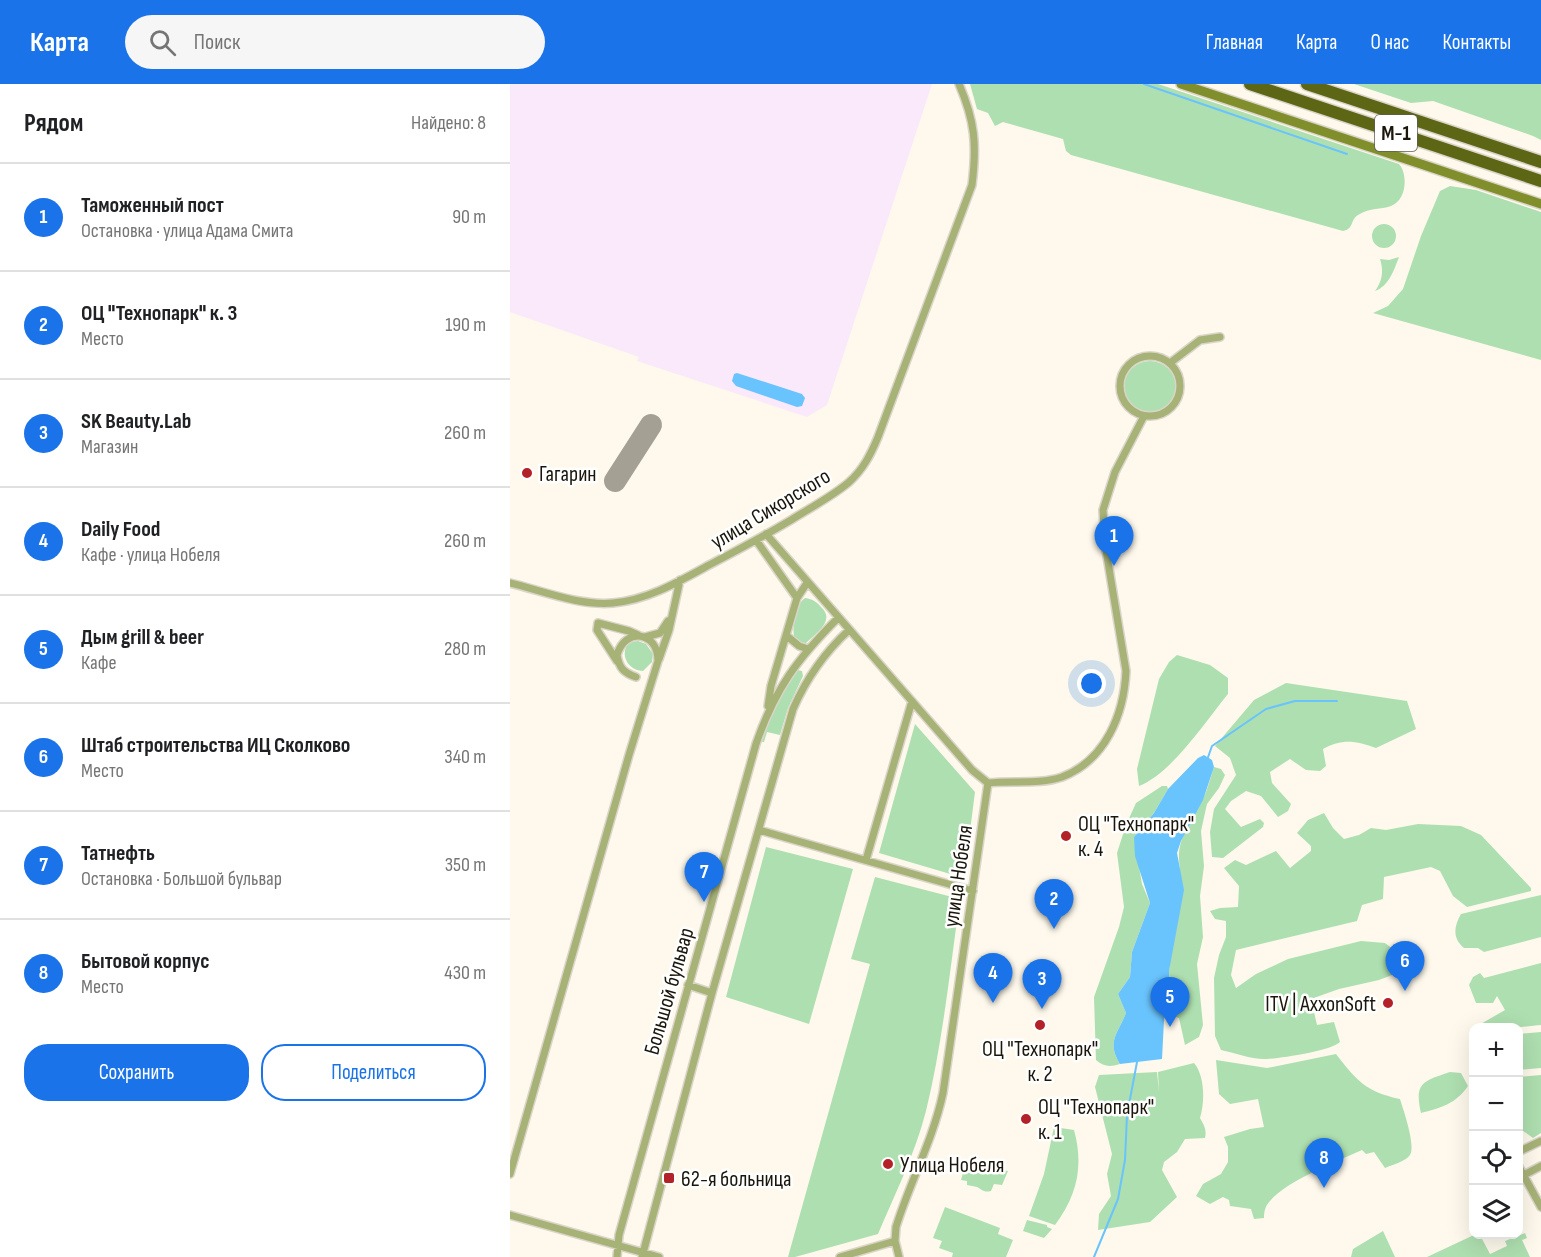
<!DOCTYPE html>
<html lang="ru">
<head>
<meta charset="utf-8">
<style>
  :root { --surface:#fff; --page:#f6f6f6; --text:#202124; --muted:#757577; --line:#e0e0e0; --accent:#1a73e8 }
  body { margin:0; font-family:"Sofia Sans Condensed",sans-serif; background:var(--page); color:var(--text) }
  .controls { position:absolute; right:18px; bottom:18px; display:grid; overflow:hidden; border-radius:12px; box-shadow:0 6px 24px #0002 }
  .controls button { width:54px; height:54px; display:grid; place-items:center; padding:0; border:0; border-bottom:2px solid var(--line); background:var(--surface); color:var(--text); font:30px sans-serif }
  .you { position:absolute; left:582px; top:600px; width:21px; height:21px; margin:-15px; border:4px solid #fff; border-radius:50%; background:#1a73e8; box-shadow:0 0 0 9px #1a73e833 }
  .badge { display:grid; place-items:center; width:39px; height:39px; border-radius:50%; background:var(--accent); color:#fff; font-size:20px; font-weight:700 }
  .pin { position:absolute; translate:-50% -50px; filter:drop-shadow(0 2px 3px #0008) }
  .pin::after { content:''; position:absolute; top:32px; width:21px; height:18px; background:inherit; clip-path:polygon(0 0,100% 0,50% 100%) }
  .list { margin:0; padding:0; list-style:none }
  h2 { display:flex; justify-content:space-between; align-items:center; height:78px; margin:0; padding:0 24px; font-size:26px }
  h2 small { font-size:20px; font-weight:400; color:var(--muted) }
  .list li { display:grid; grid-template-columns:39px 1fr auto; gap:18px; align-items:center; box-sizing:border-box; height:108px; padding:0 24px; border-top:2px solid var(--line) }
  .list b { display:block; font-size:22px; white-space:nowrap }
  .list p { margin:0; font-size:20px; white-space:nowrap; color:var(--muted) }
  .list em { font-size:20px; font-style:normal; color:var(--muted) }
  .actions { display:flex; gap:12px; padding:18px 24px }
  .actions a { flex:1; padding:14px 0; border:2px solid var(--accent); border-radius:24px; text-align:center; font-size:21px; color:var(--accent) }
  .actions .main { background:var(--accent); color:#fff }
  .icon { flex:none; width:33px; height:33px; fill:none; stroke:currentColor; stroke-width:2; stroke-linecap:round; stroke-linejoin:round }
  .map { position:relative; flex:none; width:1031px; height:1173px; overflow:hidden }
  header { display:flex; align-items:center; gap:36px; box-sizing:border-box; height:84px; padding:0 30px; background:var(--accent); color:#fff }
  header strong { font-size:28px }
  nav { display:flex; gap:33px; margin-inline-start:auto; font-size:21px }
  .search { width:420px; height:54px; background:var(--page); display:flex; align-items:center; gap:15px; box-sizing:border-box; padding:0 21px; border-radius:33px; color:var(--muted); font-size:22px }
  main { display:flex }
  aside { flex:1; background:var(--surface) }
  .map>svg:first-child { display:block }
</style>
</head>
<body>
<header>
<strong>Карта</strong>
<div class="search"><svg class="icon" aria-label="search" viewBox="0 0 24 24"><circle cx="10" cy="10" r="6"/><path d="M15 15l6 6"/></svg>Поиск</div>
<nav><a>Главная</a><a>Карта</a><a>О нас</a><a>Контакты</a></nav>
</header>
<main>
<aside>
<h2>Рядом<small>Найдено: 8</small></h2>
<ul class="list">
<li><span class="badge">1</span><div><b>Таможенный пост</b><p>Остановка · улица Адама Смита</p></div><em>90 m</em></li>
<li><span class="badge">2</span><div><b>ОЦ &quot;Технопарк&quot; к. 3</b><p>Место</p></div><em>190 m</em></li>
<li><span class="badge">3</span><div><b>SK Beauty.Lab</b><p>Магазин</p></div><em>260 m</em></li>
<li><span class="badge">4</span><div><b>Daily Food</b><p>Кафе · улица Нобеля</p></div><em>260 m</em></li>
<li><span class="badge">5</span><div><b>Дым grill &amp; beer</b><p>Кафе</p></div><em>280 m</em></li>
<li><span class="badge">6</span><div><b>Штаб строительства ИЦ Сколково</b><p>Место</p></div><em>340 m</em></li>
<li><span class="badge">7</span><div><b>Татнефть</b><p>Остановка · Большой бульвар</p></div><em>350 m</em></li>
<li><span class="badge">8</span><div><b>Бытовой корпус</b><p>Место</p></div><em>430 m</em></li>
</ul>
<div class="actions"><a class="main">Сохранить</a><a>Поделиться</a></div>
</aside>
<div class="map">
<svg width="1031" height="1173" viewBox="0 0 1031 1173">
  <rect width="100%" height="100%" fill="#fef9ec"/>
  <!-- industrial -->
  <path fill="#fae9fb" d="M 0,0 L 422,0 L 317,321 L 297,333 L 127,277 L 129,273 L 0,228 Z"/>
  <!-- green -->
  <path fill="#aedfb0" d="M 460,0 L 648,0 L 889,80 C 898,90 897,116 881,122 C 870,126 861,123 848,131 C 840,136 844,145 833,147 L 561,71 L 556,67 L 553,55 L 493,38 L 485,42 L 478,29 L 467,25 Z
    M 844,0 L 1031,0 L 1031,56 L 1023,52 L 923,17 L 901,19 Z
    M 940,102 L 966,106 L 1031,128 L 1031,276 L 863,229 L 878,222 L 893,205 L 911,152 L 930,107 Z
    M862 152a12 12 0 1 1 24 0a12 12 0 1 1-24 0Z
    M 889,173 C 884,186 879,202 865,207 C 872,197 874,188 870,175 L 879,176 Z
    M614 303a26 26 0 1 1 52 0a26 26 0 1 1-52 0Z
    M 295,514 C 303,515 307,518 312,524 C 325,537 306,549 296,559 L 292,560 L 285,556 C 281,546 285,520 295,514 Z
    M 128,557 L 136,560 L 143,570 L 142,578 L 133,587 C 118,587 108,569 120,558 Z
    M 667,571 L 700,581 L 718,594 L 718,610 C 695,638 662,689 629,702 L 627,685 L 649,595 L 659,578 Z
    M 287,586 L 292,587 L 293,592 L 278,624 L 270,651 L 257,648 L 254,658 L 252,658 C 260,632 272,609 287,586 Z
    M 776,599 L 897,617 L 906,645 L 866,664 C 847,657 832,654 813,665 L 816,682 L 810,687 L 796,686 L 780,675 L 760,688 L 762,699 L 781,720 L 778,727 L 768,733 L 751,712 L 736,707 L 721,717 L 715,725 L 731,743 L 750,735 L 754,739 L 753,743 L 713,774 L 702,773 L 700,748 L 704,725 L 726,691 L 720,674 L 705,662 L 744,616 Z
    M 405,640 L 465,708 L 454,794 L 369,769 Z
    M 704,683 L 711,685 L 715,691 L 709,704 L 697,720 L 691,747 L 694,782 L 690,812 L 693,853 L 687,880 L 693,941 L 689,953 L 675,961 L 669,934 L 655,929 L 660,905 L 659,887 L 670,785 C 665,756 679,743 691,719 C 697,708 700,695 704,683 Z
    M 652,702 L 657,702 L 658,705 L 644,729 L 624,753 L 632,800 L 640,819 L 622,868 L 620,893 L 608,910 L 616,929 C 608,950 596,957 610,980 C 600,983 594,983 586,976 L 584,913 L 609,843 L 614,823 L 607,769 L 616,741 L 626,719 Z
    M 814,729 L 823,744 L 834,755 L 849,751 L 861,744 L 876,746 L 908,740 L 951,742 L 971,751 L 1021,804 L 1021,807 L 957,823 L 943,812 L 930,787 L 921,783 L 874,793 L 873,815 L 852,821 L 847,837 L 726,866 L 721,891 L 726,904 L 746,890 L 778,875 L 851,857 L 875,859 L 893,873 L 895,886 L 869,896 L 829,905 L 801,915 L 807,941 L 824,938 L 830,958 C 821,967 772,974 757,975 C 743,976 725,969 711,966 L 705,952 L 704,894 L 709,871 L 716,853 L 716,837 L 705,835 L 700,827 L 710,824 L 728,823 L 729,802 L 714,784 L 725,776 L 736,781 L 766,767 L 780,784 L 801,767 L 801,762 L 787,749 L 798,736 Z
    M 256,763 L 343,785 L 299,940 L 216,913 Z
    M 365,793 L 450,815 C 440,885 433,957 416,1027 C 405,1070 385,1110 368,1150 L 285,1173 L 278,1173 L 360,880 L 341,875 Z
    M 1031,811 L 1031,853 L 974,868 L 968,864 L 954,864 C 942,854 944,842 951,830 Z
    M 1031,879 L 1031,941 C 1016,942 981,948 969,941 L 995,926 L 987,912 L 983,919 L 966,919 L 959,901 L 963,893 L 970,889 L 974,894 Z
    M 1031,948 L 1031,984 L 1009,986 L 1009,950 Z
    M 826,970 C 846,996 856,1008 890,1015 C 893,1025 906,1061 900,1071 C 896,1077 882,1081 875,1084 L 864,1068 L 856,1070 L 852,1066 C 826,1078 778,1096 760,1117 C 755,1122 754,1128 754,1134 L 744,1135 L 741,1125 L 720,1122 L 719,1116 L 713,1113 L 700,1120 L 686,1112 L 693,1100 L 711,1090 L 718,1078 L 718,1063 L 714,1053 L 740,1045 L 754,1043 L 748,1015 L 720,1020 L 709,1010 L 706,976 L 757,984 Z
    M 684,979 C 695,992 695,1018 690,1034 C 694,1041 697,1046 695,1054 L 675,1055 L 667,1068 L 654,1078 L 652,1086 L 667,1113 L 640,1138 L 588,1146 L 589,1130 L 601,1112 L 597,1090 L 602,1070 L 585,1003 L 589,991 L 647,988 L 649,1008 L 648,988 Z
    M 940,988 L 951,989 L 958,1002 C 946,1020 930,1024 911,1029 C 904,999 913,997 940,988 Z
    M 1031,991 L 1031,1049 L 1023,1054 L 1009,1044 L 1009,993 Z
    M 544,1043 L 564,1046 C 574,1082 567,1112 545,1141 L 519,1132 L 534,1090 Z
    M 455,1082 L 498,1087 L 492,1101 L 484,1100 L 481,1107 C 473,1109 472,1105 467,1103 L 457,1101 L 457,1097 L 451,1096 Z
    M 435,1123 L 490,1144 L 488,1150 L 503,1156 L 496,1173 L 442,1173 L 443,1169 L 429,1164 L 432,1157 L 423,1154 Z
    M 517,1136 L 537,1141 L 537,1143 L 542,1145 L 534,1154 L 513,1147 Z
    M 873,1147 L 885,1173 L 841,1173 L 843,1165 Z
    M 1015,1149 L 1017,1154 L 1012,1156 L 1020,1173 L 917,1173 L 966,1150 L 970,1151 L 980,1170 L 997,1162 L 995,1157 Z"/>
  <!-- water -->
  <path fill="#69c3fc" d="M 227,289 L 292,310 L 295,314 L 292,322 L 287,323 L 226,302 L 222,297 L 224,290 Z
    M 694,671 L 702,676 L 704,683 L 693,716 L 671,757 L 667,769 L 674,806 L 659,887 L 660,905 L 654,936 L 652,975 L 610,980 C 596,957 608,950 616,929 L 608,910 L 620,893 L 622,868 L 640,819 L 625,772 L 624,753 L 644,729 L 658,705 L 688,674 Z"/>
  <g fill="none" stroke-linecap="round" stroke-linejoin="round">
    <!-- stream -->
    <path stroke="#69c3fc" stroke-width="2" d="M 634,0 L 837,70
      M 697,676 L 702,662 L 756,625 L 785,617 L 827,617
      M 584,1173 L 608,1115 L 615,1076 L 617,1031 L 627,978"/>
    <!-- taxiway -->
    <path stroke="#a5a094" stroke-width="22" d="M 105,397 L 141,341"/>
    <defs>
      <path id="minor" d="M610 302a30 30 0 1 1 60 0a30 30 0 1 1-60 0Z
        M 660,279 L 690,256 L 710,253
        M 256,450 L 462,686 L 478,699
        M 246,456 L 287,514
        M 0,499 C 33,507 69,522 103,519 C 138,516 170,497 201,480 C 228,466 254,452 281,436 C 300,424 321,413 338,399 C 353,386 361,370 368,353 L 462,101 C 467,61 465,37 449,0
        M 277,552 L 289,562 L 298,565
        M 135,553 L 150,549 L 158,537
        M 149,575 L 159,546 L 170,496
        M 107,577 L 87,546 L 88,539 L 119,547 L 128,551
        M 258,622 L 261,602 L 287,514 L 297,499
        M 478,699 C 502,696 529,701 552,693 C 596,676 614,630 616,587 L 595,460 L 593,426 L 605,388 L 634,332
        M 249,746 L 463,807
        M 356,776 L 402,617
        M 178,901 L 202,909
        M 1008,1068 L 1031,1057
        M 1008,1081 L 1031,1123
        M 0,1090 L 119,671 L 148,577 C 148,547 115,543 107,571 C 109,584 114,589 126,593
        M 1014,1091 L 1031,1082
        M 0,1131 L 149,1173
        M 107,1173 L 109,1151 L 246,660 C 265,605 287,575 328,534
        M 132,1173 L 202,909 L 283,625 C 297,593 314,569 339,546
        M 330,1173 L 385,1157
        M 389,1173 L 385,1157 L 386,1143 C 400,1098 423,1056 433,1009 L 478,699"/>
      <path id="secondary" d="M 671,0 L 1031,120"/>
      <path id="trunk" d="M 740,0 L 1031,97
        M 797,0 L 1031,78"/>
    </defs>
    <!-- minor casing -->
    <use href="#minor" stroke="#dad5c8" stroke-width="10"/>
    <!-- secondary casing -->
    <use href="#secondary" stroke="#dad5c8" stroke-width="12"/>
    <!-- trunk casing -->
    <use href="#trunk" stroke="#dad5c8" stroke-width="15"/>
    <!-- minor -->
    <use href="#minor" stroke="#a7b277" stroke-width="7"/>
    <!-- secondary -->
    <use href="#secondary" stroke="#808e2c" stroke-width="9"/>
    <!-- trunk -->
    <use href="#trunk" stroke="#5c6614" stroke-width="12"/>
  </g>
  <!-- markers -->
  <g fill="#b32229" stroke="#fff" stroke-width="2">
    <circle cx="17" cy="389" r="6"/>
    <circle cx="556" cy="752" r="6"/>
    <circle cx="878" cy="919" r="6"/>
    <circle cx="530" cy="941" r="6"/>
    <circle cx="516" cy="1035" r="6"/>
    <circle cx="378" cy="1080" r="6"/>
    <rect x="153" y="1088" width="12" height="12" rx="3"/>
  </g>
  <g text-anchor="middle" stroke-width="5" stroke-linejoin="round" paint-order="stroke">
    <!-- shield labels -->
    <rect fill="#fff" stroke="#5f5c54" stroke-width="1.5" x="865" y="31" width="42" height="36" rx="4.5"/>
    <g font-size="21" font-weight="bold" fill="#1b160b">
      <text x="886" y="56">М-1</text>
    </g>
    <!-- poi labels -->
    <g font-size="22" fill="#1b160b" stroke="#fff" text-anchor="start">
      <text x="29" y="397">Гагарин</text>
      <text x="568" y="747">ОЦ "Технопарк"<tspan x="568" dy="25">к. 4</tspan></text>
      <text x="866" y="927" text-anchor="end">ITV | AxxonSoft</text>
      <text x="530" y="972" text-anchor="middle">ОЦ "Технопарк"<tspan x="530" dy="25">к. 2</tspan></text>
      <text x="528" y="1030">ОЦ "Технопарк"<tspan x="528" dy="25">к. 1</tspan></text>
      <text x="390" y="1088">Улица Нобеля</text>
      <text x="171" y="1102">62-я больница</text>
    </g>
    <!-- street labels -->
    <g font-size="22" fill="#1b160b" stroke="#fff">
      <text transform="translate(260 424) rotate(-31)" y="8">улица Сикорского</text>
      <text transform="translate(447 792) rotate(-82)" y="8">улица Нобеля</text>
      <text transform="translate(158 907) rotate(-74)" y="8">Большой бульвар</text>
    </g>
  </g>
</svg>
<div class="controls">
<button>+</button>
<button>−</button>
<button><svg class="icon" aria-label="locate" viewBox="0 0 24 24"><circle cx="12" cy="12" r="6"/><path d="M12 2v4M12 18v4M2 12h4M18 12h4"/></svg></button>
<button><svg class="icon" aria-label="layers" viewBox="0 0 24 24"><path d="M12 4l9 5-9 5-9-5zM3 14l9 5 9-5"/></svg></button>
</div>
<div class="you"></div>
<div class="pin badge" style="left:604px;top:482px">1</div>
<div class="pin badge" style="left:544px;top:845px">2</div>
<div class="pin badge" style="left:532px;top:925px">3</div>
<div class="pin badge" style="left:483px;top:919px">4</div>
<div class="pin badge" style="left:660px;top:943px">5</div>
<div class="pin badge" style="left:895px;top:907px">6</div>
<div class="pin badge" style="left:194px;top:818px">7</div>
<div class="pin badge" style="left:814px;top:1104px">8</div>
</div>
</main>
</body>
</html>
